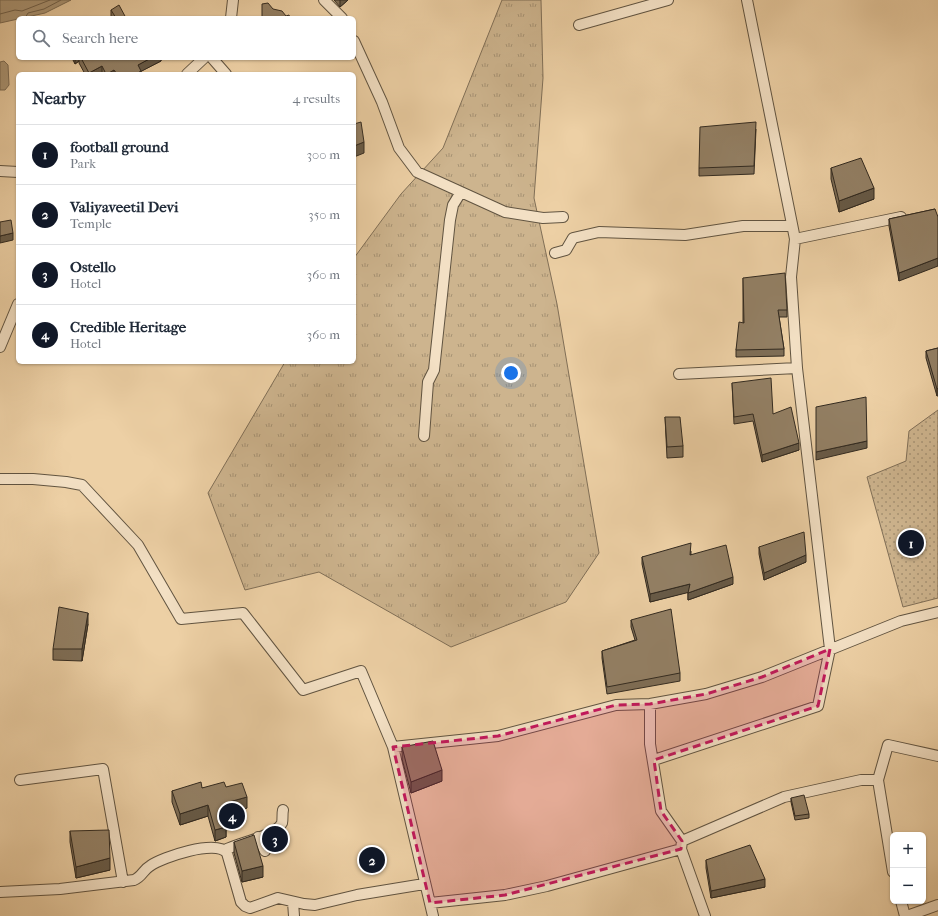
<!DOCTYPE html>
<html lang="en">
<head>
<meta charset="utf-8">
<style>
  :root { --surface:#fff; --page:#f2f2f3; --text:#1f2937; --muted:#747a83; --line:#e0e1e3; --accent:#111827 }
  body { margin:0; font-family:"IM FELL French Canon",serif; background:var(--page); color:var(--text) }
  .controls { position:absolute; right:12px; bottom:12px; display:grid; overflow:hidden; border-radius:6px; box-shadow:0 1px 3px #0004 }
  .controls button { width:36px; height:36px; display:grid; place-items:center; padding:0; border:0; border-bottom:1px solid var(--line); background:var(--surface); color:var(--text); font:20px sans-serif }
  .you { position:absolute; left:511px; top:373px; width:14px; height:14px; margin:-10px; border:3px solid #fff; border-radius:50%; background:#1a73e8; box-shadow:0 0 0 6px #1a73e833 }
  .badge { display:grid; place-items:center; width:26px; height:26px; border-radius:50%; background:var(--accent); color:#fff; font-size:13px; font-weight:700 }
  .pin { position:absolute; translate:-50% -50%; border:2px solid #fff; box-shadow:0 1px 4px #0006 }
  .list { margin:0; padding:0; list-style:none }
  h2 { display:flex; justify-content:space-between; align-items:center; height:52px; margin:0; padding:0 16px; font-size:17px }
  h2 small { font-size:13px; font-weight:400; color:var(--muted) }
  .list li { display:grid; grid-template-columns:26px 1fr auto; gap:12px; align-items:center; box-sizing:border-box; height:60px; padding:0 16px; border-top:1px solid var(--line) }
  .list b { display:block; font-size:15px; white-space:nowrap }
  .list p { margin:0; font-size:13px; white-space:nowrap; color:var(--muted) }
  .list em { font-size:13px; font-style:normal; color:var(--muted) }
  .icon { flex:none; width:22px; height:22px; fill:none; stroke:currentColor; stroke-width:2; stroke-linecap:round; stroke-linejoin:round }
  .map { position:relative; flex:none; width:938px; height:916px; overflow:hidden }
  .search { position:absolute; background:var(--surface); box-shadow:0 1px 3px #0004; left:16px; top:16px; width:340px; height:44px; display:flex; align-items:center; gap:10px; box-sizing:border-box; padding:0 14px; border-radius:6px; color:var(--muted); font-size:15px }
  .panel { position:absolute; background:var(--surface); box-shadow:0 1px 3px #0004; left:16px; top:72px; width:340px; height:292px; border-radius:6px }
  .map>svg:first-child { display:block }
</style>
</head>
<body>
<div class="map">
<svg width="938" height="916" viewBox="0 0 938 916">
  <defs>
    <pattern id="grass-tufts" width="24" height="20" patternUnits="userSpaceOnUse"><rect width="24" height="20" fill="#cdb48e"/><path d="M3 7l-1-3M5 7V3M7 7l1-3M15 17l-1-3M17 17v-4M19 17l1-3" fill="none" stroke="#a79374"/></pattern>
    <pattern id="park-dots" width="8" height="8" patternUnits="userSpaceOnUse"><rect width="8" height="8" fill="#cdb48e"/><path d="M2 2h.1M6 6h.1" fill="none" stroke="#a79374" stroke-width="1.8" stroke-linecap="round"/></pattern>
  </defs>
  <rect width="100%" height="100%" fill="#edd0a5"/>
  <filter id="stains"><feTurbulence type="fractalNoise" baseFrequency=".005" numOctaves="4"/><feColorMatrix values="0 0 0 0 .2 0 0 0 0 .09 0 0 0 0 .02 0 0 0 .5 -.17"/></filter>
  <radialGradient id="worn" r=".72"><stop offset=".6" stop-color="#630" stop-opacity="0"/><stop offset="1" stop-color="#630" stop-opacity=".3"/></radialGradient>
  <!-- grass -->
  <path fill="url(#grass-tufts)" stroke="#806f57" d="M 502,0 L 541,0 L 543,78 L 534,198 L 557,304 L 599,553 L 566,602 L 451,647 L 319,572 L 245,590 L 208,493 L 285,362 L 354,362 L 354,258 L 401,194 L 443,148 Z"/>
  <!-- park -->
  <path fill="url(#park-dots)" stroke="#806f57" d="M 938,410 L 938,598 L 903,607 L 867,477 L 906,461 L 909,431 Z"/>
  <!-- water -->
  <path fill="#ad9878" stroke="#7c6c55" d="M 0,0 L 71,0 L 45,13 L 0,23 Z
    M 4,61 L 8,65 L 9,85 L 5,90 L 0,90 L 0,62 Z"/>
  <g fill="none" stroke-linecap="round" stroke-linejoin="round">
    <!-- shore -->
    <path stroke="#70614c" stroke-width="1" d="M 0,14 L 15,10 L 22,11 L 50,0
      M 25,18 L 28,13 L 44,9 L 61,0"/>
    <defs>
      <path id="minor" d="M 324,0 L 342,18
        M 231,18 L 233,0
        M 579,25 L 668,0
        M 354,41 L 382,102 L 399,148 L 417,172 L 505,212 L 543,218 L 563,217
        M 212,58 L 226,74
        M 187,74 L 204,58
        M 0,171 L 18,172
        M 795,239 L 901,217
        M 555,253 L 566,250 L 573,238 L 599,232 L 685,235 L 743,226 L 792,226
        M 0,347 L 18,304
        M 679,374 L 797,368
        M 424,436 L 428,382 L 434,370 L 450,220 L 453,205 L 461,192
        M 0,479 L 33,479 L 66,482 L 82,485 L 138,545 L 181,619 L 243,613 L 303,690 L 361,671 L 393,747 L 433,916
        M 650,704 L 650,744 L 661,811 L 682,841 L 681,849 L 705,916
        M 393,747 L 498,736 L 616,705 L 650,704 L 706,694 L 762,677 L 901,621 L 938,612
        M 654,760 L 818,706 L 830,649 L 797,368 L 791,277 L 795,239 L 747,0
        M 20,780 L 103,769 L 123,882
        M 258,837 L 265,851
        M 682,841 L 784,797 L 861,780 L 878,780
        M 225,850 C 238,843 276,836 282,823 C 283,819 282,814 283,810
        M 893,872 L 878,780 L 888,745 L 938,756
        M 0,892 L 60,889 L 134,880 C 142,877 143,870 150,866 C 163,857 216,839 227,853 L 241,902 L 245,906 L 250,908 L 278,898 L 304,904 L 315,905 L 357,895 L 424,884
        M 901,901 L 905,916
        M 293,902 L 294,916
        M 430,903 L 505,895 L 547,886 L 681,849
        M 907,916 L 938,905"/>
    </defs>
    <!-- minor casing -->
    <use href="#minor" stroke="#615441" stroke-width="12"/>
    <!-- minor -->
    <use href="#minor" stroke="#f3e0c4" stroke-width="10"/>
  </g>
  <!-- wall -->
  <path fill="#7e6e57" stroke="#322a20" d="M 334,0 L 348,0 L 340,7 Z
    M 111,10 L 126,18 L 111,18 Z
    M 72,58 L 92,58 L 92,59 L 161,58 L 161,61 L 141,71 L 141,74 L 85,74 L 79,63 L 79,61 L 75,64 Z
    M 756,129 L 754,174 L 699,176 L 699,168 Z
    M 831,168 L 874,199 L 839,212 L 831,179 Z
    M 935,209 L 899,281 L 889,226 L 889,219 Z
    M 743,278 L 787,310 L 787,317 L 779,317 L 784,349 L 784,356 L 736,357 L 736,350 L 743,323 Z
    M 938,348 L 937,396 L 926,358 L 926,351 Z
    M 732,383 L 773,414 L 799,450 L 762,462 L 753,421 L 734,424 Z
    M 665,417 L 683,446 L 683,457 L 667,458 Z
    M 759,547 L 806,562 L 764,580 L 759,554 Z
    M 691,551 L 691,555 L 733,584 L 688,600 L 688,592 L 650,602 L 642,564 L 642,557 Z
    M 631,620 L 680,673 L 680,681 L 607,694 L 602,658 L 602,651 L 635,640 L 631,627 Z
    M 88,624 L 82,661 L 53,660 L 53,649 Z
    M 402,747 L 442,781 L 411,793 L 402,759 Z
    M 226,787 L 247,808 L 232,812 L 232,824 L 226,826 L 226,837 L 215,841 L 208,816 L 180,825 L 172,802 L 172,791 L 202,788 Z
    M 791,798 L 809,814 L 809,818 L 795,820 L 791,802 Z
    M 70,831 L 110,870 L 76,878 L 70,842 Z
    M 234,842 L 263,877 L 242,882 L 234,853 Z
    M 706,860 L 765,887 L 711,898 L 706,868 Z"/>
  <!-- shaded-wall -->
  <path fill="#675a47" stroke="#322a20" d="M 340,0 L 348,0 L 340,7 Z
    M 79,58 L 79,61 L 75,64 L 75,60 Z
    M 151,58 L 161,58 L 161,61 L 138,73 L 138,65 Z
    M 102,66 L 102,74 L 89,74 L 89,73 Z
    M 114,70 L 114,74 L 107,74 Z
    M 364,142 L 364,153 L 354,157 L 354,146 Z
    M 874,188 L 874,199 L 839,212 L 839,201 Z
    M 13,233 L 13,240 L 0,243 L 0,236 Z
    M 938,258 L 938,266 L 899,281 L 899,273 Z
    M 938,388 L 938,396 L 937,396 L 937,389 Z
    M 867,441 L 867,448 L 816,460 L 816,452 Z
    M 799,443 L 799,450 L 762,462 L 762,455 Z
    M 806,555 L 806,562 L 764,580 L 764,573 Z
    M 733,577 L 733,584 L 688,600 L 688,593 Z
    M 690,584 L 690,592 L 650,602 L 650,594 Z
    M 88,613 L 88,624 L 82,661 L 82,649 Z
    M 442,770 L 442,781 L 411,793 L 411,782 Z
    M 247,797 L 247,808 L 229,813 L 229,802 Z
    M 208,805 L 208,816 L 180,825 L 180,814 Z
    M 232,813 L 232,824 L 224,826 L 224,815 Z
    M 226,827 L 226,837 L 215,841 L 215,830 Z
    M 110,858 L 110,870 L 76,878 L 76,867 Z
    M 263,866 L 263,877 L 242,882 L 242,871 Z
    M 765,879 L 765,887 L 711,898 L 711,891 Z"/>
  <!-- building -->
  <path fill="#938065" stroke="#322a20" d="M 268,3 L 273,9 L 282,11 L 286,16 L 289,15 L 290,18 L 262,18 L 262,4 Z
    M 119,5 L 126,18 L 116,18 L 111,10 Z
    M 81,58 L 92,58 L 92,59 L 95,58 L 151,58 L 138,65 L 141,71 L 136,74 L 117,74 L 114,70 L 107,74 L 106,74 L 102,66 L 89,73 Z
    M 361,122 L 364,142 L 354,146 L 354,124 Z
    M 756,122 L 754,166 L 699,168 L 700,127 Z
    M 861,158 L 874,188 L 839,201 L 831,168 Z
    M 935,209 L 938,217 L 938,258 L 899,273 L 889,219 Z
    M 11,220 L 13,233 L 0,236 L 0,222 Z
    M 785,273 L 787,310 L 778,310 L 784,349 L 736,350 L 739,322 L 744,323 L 743,278 Z
    M 938,348 L 938,388 L 937,389 L 926,351 Z
    M 771,378 L 773,414 L 791,407 L 799,443 L 762,455 L 753,414 L 734,417 L 732,383 Z
    M 866,397 L 867,441 L 816,452 L 816,407 Z
    M 665,417 L 680,417 L 683,446 L 667,447 Z
    M 804,532 L 806,555 L 764,573 L 759,547 Z
    M 691,543 L 690,555 L 726,545 L 733,577 L 688,593 L 690,584 L 650,594 L 642,557 Z
    M 59,607 L 88,613 L 82,649 L 53,649 Z
    M 671,609 L 680,673 L 607,687 L 602,651 L 637,640 L 631,620 Z
    M 433,741 L 442,770 L 411,782 L 402,747 Z
    M 201,782 L 202,788 L 224,782 L 226,787 L 242,783 L 247,797 L 229,802 L 232,813 L 224,815 L 226,827 L 215,830 L 208,805 L 180,814 L 172,791 Z
    M 804,795 L 809,814 L 795,816 L 791,798 Z
    M 109,830 L 110,858 L 76,867 L 70,831 Z
    M 254,835 L 263,866 L 242,871 L 234,842 Z
    M 750,845 L 765,879 L 711,891 L 706,860 Z"/>
  <!-- marked area -->
  <path fill="#c2185b" fill-opacity="0.2" stroke="#c2185b" stroke-width="3" stroke-dasharray="8 5" stroke-linejoin="round" d="M 830,649 L 818,706 L 654,760 L 661,811 L 682,841 L 681,849 L 505,895 L 430,903 L 393,747 L 498,736 L 616,705 L 650,704 L 706,694 L 762,677 Z"/>
  <rect width="100%" height="100%" filter="url(#stains)"/>
  <rect width="100%" height="100%" fill="url(#worn)"/>
</svg>
<div class="controls">
<button>+</button>
<button>−</button>
</div>
<div class="you"></div>
<div class="pin badge" style="left:911px;top:543px">1</div>
<div class="pin badge" style="left:372px;top:860px">2</div>
<div class="pin badge" style="left:275px;top:839px">3</div>
<div class="pin badge" style="left:232px;top:816px">4</div>
<div class="search"><svg class="icon" aria-label="search" viewBox="0 0 24 24"><circle cx="10" cy="10" r="6"/><path d="M15 15l6 6"/></svg>Search here</div>
<section class="panel">
<h2>Nearby<small>4 results</small></h2>
<ul class="list">
<li><span class="badge">1</span><div><b>football ground</b><p>Park</p></div><em>300 m</em></li>
<li><span class="badge">2</span><div><b>Valiyaveetil Devi</b><p>Temple</p></div><em>350 m</em></li>
<li><span class="badge">3</span><div><b>Ostello</b><p>Hotel</p></div><em>360 m</em></li>
<li><span class="badge">4</span><div><b>Credible Heritage</b><p>Hotel</p></div><em>360 m</em></li>
</ul>
</section>
</div>
</body>
</html>
